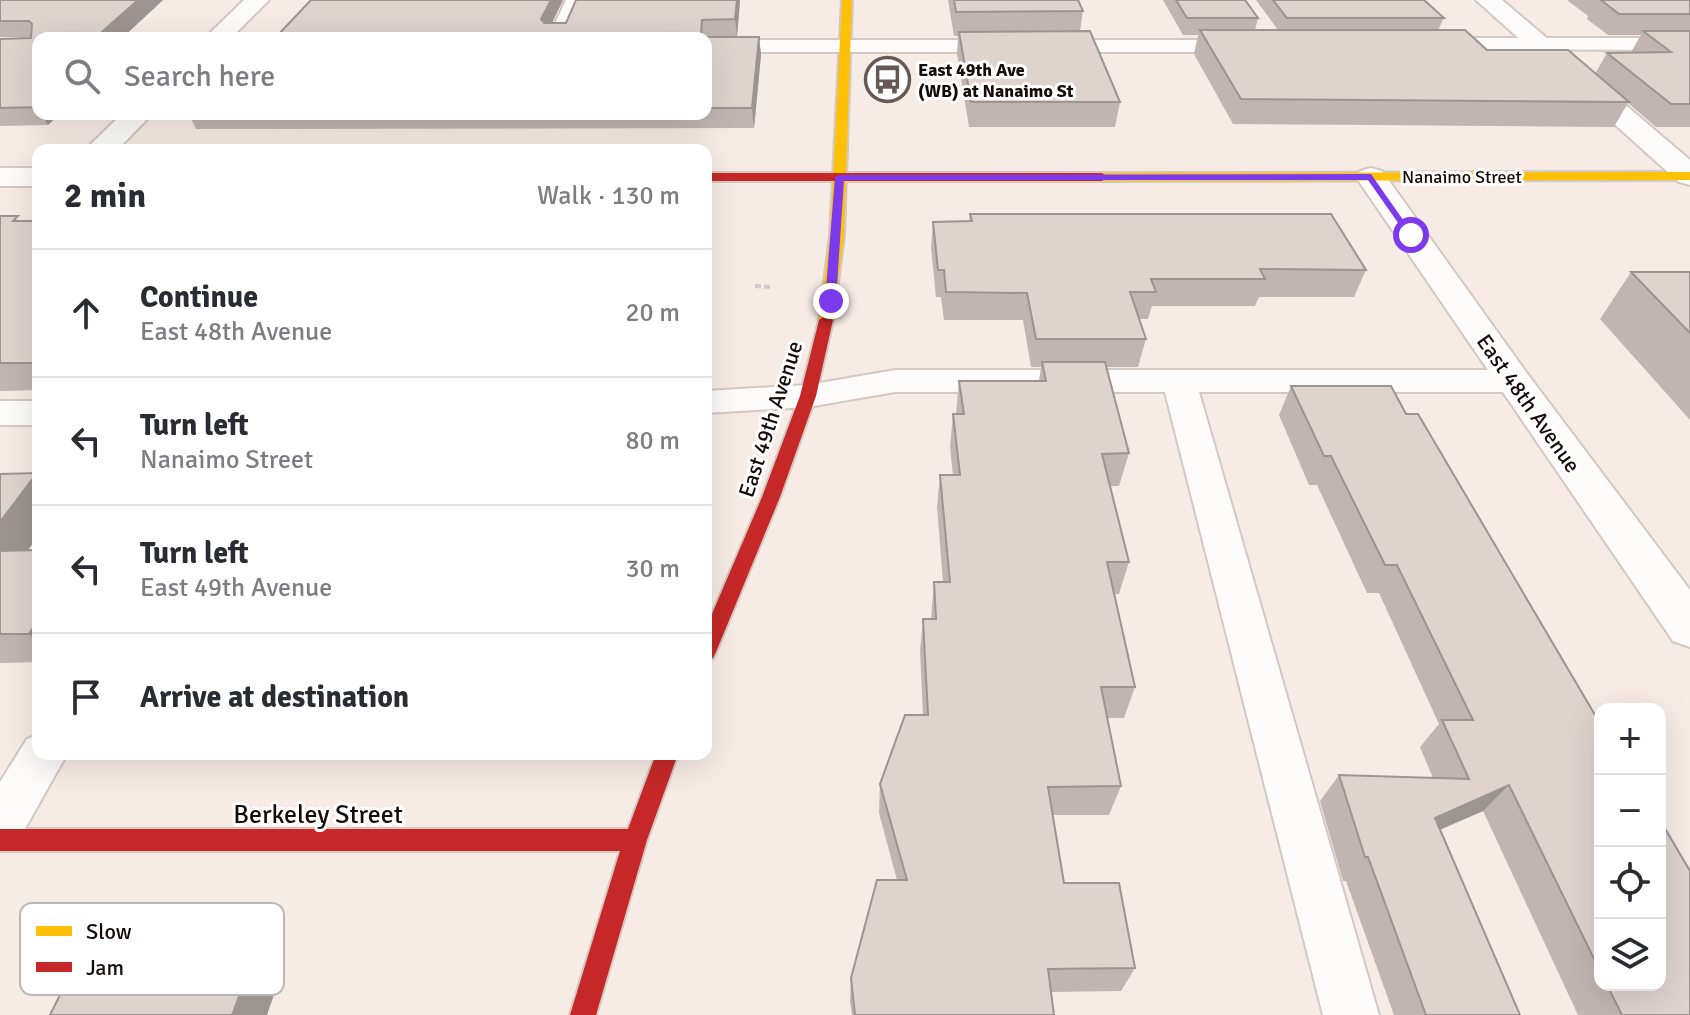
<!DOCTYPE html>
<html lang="en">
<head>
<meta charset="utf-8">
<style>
  :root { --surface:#fff; --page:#f7f7f7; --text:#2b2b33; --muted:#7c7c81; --line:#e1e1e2 }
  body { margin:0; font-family:Signika,sans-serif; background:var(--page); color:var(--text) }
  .controls { position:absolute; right:24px; bottom:24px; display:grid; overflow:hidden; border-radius:16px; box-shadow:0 8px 32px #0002 }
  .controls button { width:72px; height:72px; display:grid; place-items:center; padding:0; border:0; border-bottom:2px solid var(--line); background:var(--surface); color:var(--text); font:40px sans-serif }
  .stop { position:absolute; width:24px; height:24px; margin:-18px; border:6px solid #7c3aed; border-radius:50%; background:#fff }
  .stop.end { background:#7c3aed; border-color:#fff; box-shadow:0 2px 8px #0008 }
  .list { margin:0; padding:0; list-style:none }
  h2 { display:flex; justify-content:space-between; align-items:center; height:104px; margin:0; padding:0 32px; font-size:34px }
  h2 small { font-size:26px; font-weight:400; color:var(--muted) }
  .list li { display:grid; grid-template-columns:52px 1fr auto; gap:24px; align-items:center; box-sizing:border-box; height:128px; padding:0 32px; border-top:2px solid var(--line) }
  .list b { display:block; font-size:30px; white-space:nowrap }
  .list p { margin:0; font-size:26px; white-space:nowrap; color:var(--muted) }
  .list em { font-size:26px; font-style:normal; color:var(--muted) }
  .icon { flex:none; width:44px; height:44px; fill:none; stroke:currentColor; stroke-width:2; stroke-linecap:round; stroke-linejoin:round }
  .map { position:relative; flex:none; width:1690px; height:1015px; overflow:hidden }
  .search { position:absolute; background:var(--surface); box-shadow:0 8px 32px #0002; left:32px; top:32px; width:680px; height:88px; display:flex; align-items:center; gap:20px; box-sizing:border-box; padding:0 28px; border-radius:16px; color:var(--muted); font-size:30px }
  .panel { position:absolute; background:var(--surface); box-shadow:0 8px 32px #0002; left:32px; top:144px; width:680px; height:616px; border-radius:16px }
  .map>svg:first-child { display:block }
</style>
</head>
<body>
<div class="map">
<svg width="1690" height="1015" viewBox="0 0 1690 1015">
  <rect width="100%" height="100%" fill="#f7ebe5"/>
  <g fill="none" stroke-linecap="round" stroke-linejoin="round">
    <defs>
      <path id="lane" d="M 566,0 L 586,0 L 570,38 L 548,38 Z
        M 1429,38 L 1690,38 L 1690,50 L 1421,49 L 1418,44 Z
        M 706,40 L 1247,40 L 1258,46 L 1247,52 L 706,52 Z
        M 895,370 L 1512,370 L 1524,373 L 1529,381 L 1524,389 L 1512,392 L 1199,392 L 1379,1015 L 1323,1015 L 1165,392 L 895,392 L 808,407 L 706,413 L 706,391 L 808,385 Z
        M 0,401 L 38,401 L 38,425 L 0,425 Z
        M 38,735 L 38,754 L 67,754 L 17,843 L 0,849 L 0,782 L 27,739 Z"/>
      <path id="street" d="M 244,0 L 269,0 L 231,38 L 205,38 Z
        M 1476,0 L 1502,0 L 1690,160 L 1690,185 L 1679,182 Z
        M 122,114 L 152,114 L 117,150 L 85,150 Z
        M 0,168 L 38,168 L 38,186 L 0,186 Z
        M 1371,168 L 1382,171 L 1526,372 L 1690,590 L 1690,647 L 1673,641 L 1356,177 L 1360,171 Z"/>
      <path id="slow" d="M 842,0 L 852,0 L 844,236 L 833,320 L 826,324 L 819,320 L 830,236 Z
        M 1690,172 L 1690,180 L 1102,181 L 1096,177 L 1102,173 Z"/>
      <path id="jam" d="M 706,173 L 1102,173 L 1108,177 L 1102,181 L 706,181 Z
        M 826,316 L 833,320 L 816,396 L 780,497 L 716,652 L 713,658 L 706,660 L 706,628 L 762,497 L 800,396 L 819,320 Z
        M 656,754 L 678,754 L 647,840 L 596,1015 L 570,1015 L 620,851 L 0,851 L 0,829 L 628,829 Z"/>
    </defs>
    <!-- lane casing -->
    <use href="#lane" stroke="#d4c8c2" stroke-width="4"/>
    <!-- street casing -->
    <use href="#street" stroke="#d4c8c2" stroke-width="4"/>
    <!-- slow casing -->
    <use href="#slow" stroke="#d4c8c2" stroke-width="4"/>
    <!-- jam casing -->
    <use href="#jam" stroke="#d4c8c2" stroke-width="4"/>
    <!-- path -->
    <path stroke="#d0cccb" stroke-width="4" stroke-dasharray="6 3" stroke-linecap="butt" d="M 755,286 L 770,287"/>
    <!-- lane -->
    <use href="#lane" fill="#fefcfb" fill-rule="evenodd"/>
    <!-- street -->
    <use href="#street" fill="#fefcfb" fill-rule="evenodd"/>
    <!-- slow -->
    <use href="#slow" fill="#ffc107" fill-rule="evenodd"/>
    <!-- jam -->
    <use href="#jam" fill="#c62828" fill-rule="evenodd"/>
  </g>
  <!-- wall -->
  <path fill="#c0b5b1" d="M 0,0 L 163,0 L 122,38 L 38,38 L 38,114 L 60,114 L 48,125 L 0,126 L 0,39 L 31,37 L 0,37 Z
    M 311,0 L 563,0 L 552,23 L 566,23 L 740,0 L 737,37 L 759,37 L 761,55 L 754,128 L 196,129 L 189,114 L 706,114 L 706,38 L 276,37 Z
    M 948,0 L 1078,0 L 1083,11 L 1080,31 L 1120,102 L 1115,127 L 969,127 L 957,54 L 958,36 L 954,36 Z
    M 1163,0 L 1245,0 L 1258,18 L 1255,30 L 1278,30 L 1256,0 L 1424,0 L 1444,18 L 1438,30 L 1487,50 L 1595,74 L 1607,53 L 1631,52 L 1641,35 L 1608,35 L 1587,19 L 1588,16 L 1567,0 L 1690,0 L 1690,127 L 1656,127 L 1628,103 L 1614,127 L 1233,124 L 1194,54 L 1198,35 L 1183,35 Z
    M 970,214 L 1366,270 L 1354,297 L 1259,297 L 1255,306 L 1152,306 L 1148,319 L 1139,319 L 1146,339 L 1138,367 L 1106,367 L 1129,453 L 1119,486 L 1110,486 L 1129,562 L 1119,594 L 1114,594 L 1135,687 L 1124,718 L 1107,718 L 1121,786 L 1109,815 L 1052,815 L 1064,883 L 1135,968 L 1121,991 L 1051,992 L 1054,1015 L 852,1015 L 850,1001 L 851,978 L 897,880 L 879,813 L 880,784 L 923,715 L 920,651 L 923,619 L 931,619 L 934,582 L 943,582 L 937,507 L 940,475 L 953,475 L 950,447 L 953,414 L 956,414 L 959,381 L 1039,381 L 1041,367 L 1031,367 L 1023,320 L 944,320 L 941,297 L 936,297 L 931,248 L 933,222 L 969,221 Z
    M 0,216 L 21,221 L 38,221 L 38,390 L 0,391 Z
    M 1631,272 L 1690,272 L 1690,420 L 1600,319 Z
    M 1291,386 L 1406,414 L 1598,720 L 1600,720 L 1600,985 L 1660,985 L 1690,1015 L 1578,1015 L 1483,811 L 1440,830 L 1520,1015 L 1394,1015 L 1346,881 L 1343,881 L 1320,801 L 1339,775 L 1433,778 L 1420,747 L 1439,724 L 1379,593 L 1367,593 L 1317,485 L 1309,485 L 1279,415 Z
    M 0,474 L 28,551 L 38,550 L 38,662 L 0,663 Z"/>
  <!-- shaded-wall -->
  <path fill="#9c9490" d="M 138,0 L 163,0 L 122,38 L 95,38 Z
    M 551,0 L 563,0 L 545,37 L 541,19 Z
    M 737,0 L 740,0 L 737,37 L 735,19 Z
    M 759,37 L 761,55 L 754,128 L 752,108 Z
    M 41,114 L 60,114 L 48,125 Z
    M 37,473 L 38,536 L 7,580 L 0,574 L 0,522 Z
    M 38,620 L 38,643 L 29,634 Z
    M 1509,785 L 1483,811 L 1411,842 L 1435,818 Z
    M 252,962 L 278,983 L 267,1015 L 232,1015 Z"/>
  <!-- building -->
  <path fill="#dfd3ce" stroke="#9c9490" stroke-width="2" d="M 0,0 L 138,0 L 95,38 L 38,38 L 38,107 L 0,108 L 0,39 L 31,38 L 32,24 L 29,21 L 0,21 Z
    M 311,0 L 551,0 L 541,19 L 544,23 L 566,23 L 576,0 L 737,0 L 735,19 L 702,20 L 701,34 L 704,37 L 759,37 L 752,108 L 706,108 L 706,38 L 254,38 L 276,37 Z
    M 954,0 L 1078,0 L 1083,11 L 956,12 Z
    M 1176,0 L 1245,0 L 1258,18 L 1187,18 Z
    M 1273,0 L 1424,0 L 1444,18 L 1287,18 Z
    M 1601,0 L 1690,0 L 1690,14 L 1619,14 Z
    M 1200,30 L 1465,30 L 1487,50 L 1568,50 L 1629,102 L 1241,99 Z
    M 1090,31 L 1120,102 L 971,102 L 959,32 Z
    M 1643,31 L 1690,31 L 1690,104 L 1671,104 L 1607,53 L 1671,52 Z
    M 970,214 L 1331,214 L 1366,270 L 1260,269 L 1265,279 L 1151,279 L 1156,292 L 1130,292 L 1146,339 L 1036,339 L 1027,293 L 946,292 L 944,270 L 938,270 L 933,222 L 972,221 Z
    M 0,216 L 18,216 L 13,221 L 38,221 L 38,363 L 0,363 Z
    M 1631,272 L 1690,272 L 1690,333 Z
    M 1042,362 L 1105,362 L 1129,453 L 1102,454 L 1129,562 L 1107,562 L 1135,687 L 1101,687 L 1121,786 L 1048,787 L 1064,883 L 1119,883 L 1135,968 L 1048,969 L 1054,1015 L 855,1015 L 851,978 L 877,880 L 907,880 L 880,784 L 905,715 L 928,715 L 923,619 L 936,619 L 934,582 L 950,582 L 940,475 L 960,475 L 953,414 L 964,414 L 959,381 L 1046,381 Z
    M 1291,386 L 1391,386 L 1406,414 L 1418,414 L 1598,720 L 1600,720 L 1600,971 L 1509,785 L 1435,818 L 1520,1015 L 1426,1015 L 1368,857 L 1365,857 L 1339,775 L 1469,779 L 1442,720 L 1473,720 L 1397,565 L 1385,565 L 1331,456 L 1324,456 Z
    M 37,473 L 0,522 L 0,474 Z
    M 38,550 L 38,620 L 29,634 L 0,634 L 0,551 Z
    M 1660,820 L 1690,871 L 1690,1015 L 1622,1015 L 1607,985 L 1660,985 Z
    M 252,962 L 232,1015 L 50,1015 L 75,965 Z"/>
  <!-- route -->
  <path fill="#7c3aed" d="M 1371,174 L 1415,237 L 1408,237 L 1368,180 L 844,180 L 836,301 L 831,305 L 825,301 L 835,177 L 840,175 Z"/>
  <!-- icons -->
  <defs>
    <symbol id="bus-ring" viewBox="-11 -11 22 22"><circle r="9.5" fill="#fff" stroke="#655955" stroke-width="1.5"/><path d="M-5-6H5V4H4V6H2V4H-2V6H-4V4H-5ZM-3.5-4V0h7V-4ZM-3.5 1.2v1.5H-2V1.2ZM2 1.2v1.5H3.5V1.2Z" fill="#655955"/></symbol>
  </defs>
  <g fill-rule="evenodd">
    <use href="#bus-ring" x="862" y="54" width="51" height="51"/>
  </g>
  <g text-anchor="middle" stroke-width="6" stroke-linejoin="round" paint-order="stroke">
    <!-- far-poi labels -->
    <g font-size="18" font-weight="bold" fill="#170b07" stroke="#fff" text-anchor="start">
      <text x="918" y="76">East 49th Ave<tspan x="918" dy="21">(WB) at Nanaimo St</tspan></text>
    </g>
    <!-- far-street labels -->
    <g font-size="18" fill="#170b07" stroke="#fff">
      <text x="1462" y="183">Nanaimo Street</text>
    </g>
    <!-- street labels -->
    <g font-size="22" fill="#170b07" stroke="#fff">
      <text transform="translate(1529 403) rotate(55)" y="8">East 48th Avenue</text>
      <text transform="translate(770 419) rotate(-72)" y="8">East 49th Avenue</text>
    </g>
    <!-- near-street labels -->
    <g font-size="26" fill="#170b07" stroke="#fff">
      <text x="318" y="823">Berkeley Street</text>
    </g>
  </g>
  <!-- legend -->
  <rect x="20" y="903" width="264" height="92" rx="12" fill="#fff" stroke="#b9b6b5" stroke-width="2"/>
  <rect x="36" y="926" width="36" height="10" fill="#ffc107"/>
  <rect x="36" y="962" width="36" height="10" fill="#c62828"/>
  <g font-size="22" fill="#170b07">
    <text x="86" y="939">Slow</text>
    <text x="86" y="975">Jam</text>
  </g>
</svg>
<div class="controls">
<button>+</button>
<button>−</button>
<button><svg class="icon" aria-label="locate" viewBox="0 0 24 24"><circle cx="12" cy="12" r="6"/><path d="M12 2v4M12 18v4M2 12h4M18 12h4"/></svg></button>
<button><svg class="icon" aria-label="layers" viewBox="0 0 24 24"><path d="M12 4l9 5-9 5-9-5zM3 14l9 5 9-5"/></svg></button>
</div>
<div class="stop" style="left:1411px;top:235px"></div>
<div class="stop end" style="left:831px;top:301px"></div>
<div class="search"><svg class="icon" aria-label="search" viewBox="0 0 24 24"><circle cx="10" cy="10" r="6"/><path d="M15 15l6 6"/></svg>Search here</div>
<section class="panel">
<h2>2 min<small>Walk · 130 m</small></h2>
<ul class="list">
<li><svg class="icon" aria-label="ahead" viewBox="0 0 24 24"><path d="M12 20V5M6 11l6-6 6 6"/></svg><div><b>Continue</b><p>East 48th Avenue</p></div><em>20 m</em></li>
<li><svg class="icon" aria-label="left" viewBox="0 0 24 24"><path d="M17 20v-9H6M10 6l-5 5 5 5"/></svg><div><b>Turn left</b><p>Nanaimo Street</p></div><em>80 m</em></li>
<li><svg class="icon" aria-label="left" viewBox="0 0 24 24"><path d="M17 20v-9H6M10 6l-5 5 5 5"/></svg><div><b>Turn left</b><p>East 49th Avenue</p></div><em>30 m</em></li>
<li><svg class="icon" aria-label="arrive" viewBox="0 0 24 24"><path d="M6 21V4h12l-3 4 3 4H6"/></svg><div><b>Arrive at destination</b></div></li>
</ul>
</section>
</div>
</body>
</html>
